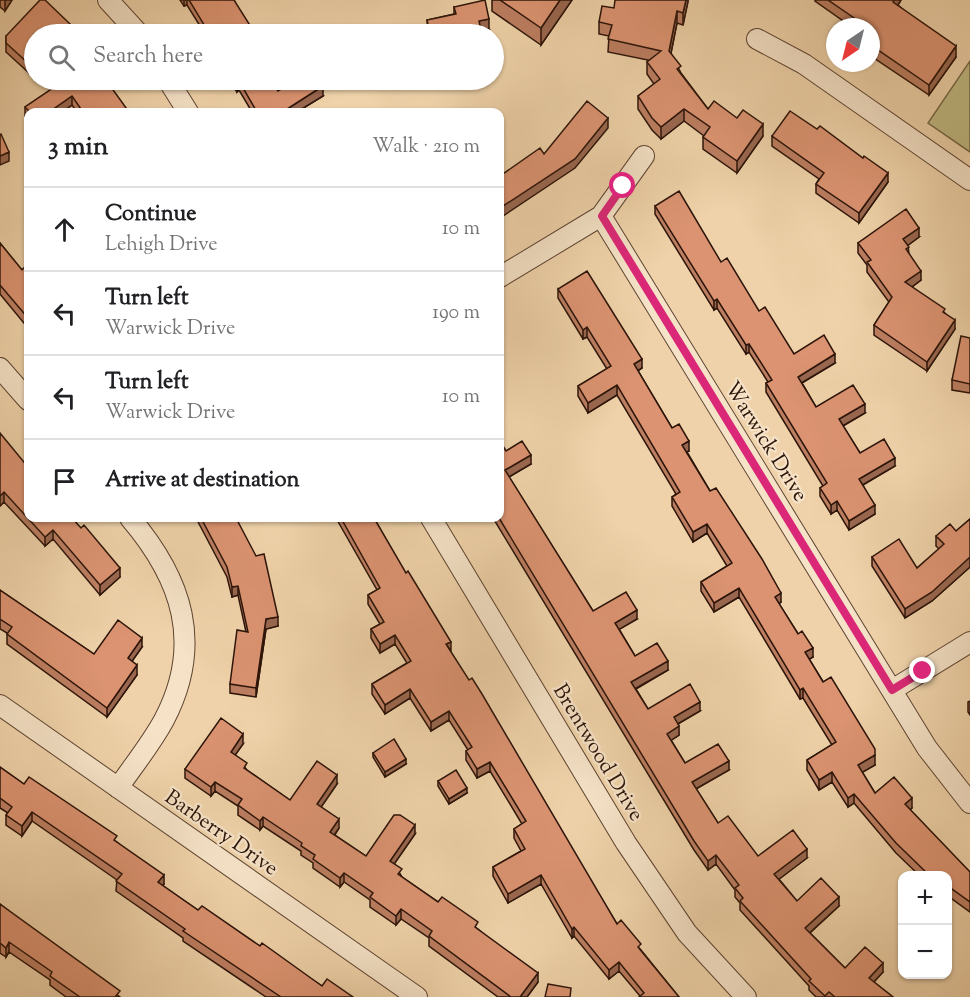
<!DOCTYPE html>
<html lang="en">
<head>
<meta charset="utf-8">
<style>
  :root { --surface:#fff; --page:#f6f6f6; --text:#202124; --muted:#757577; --line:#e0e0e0 }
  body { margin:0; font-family:"Sorts Mill Goudy",serif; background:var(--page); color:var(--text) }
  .controls { position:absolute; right:18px; bottom:18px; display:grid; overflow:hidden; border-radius:12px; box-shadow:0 2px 4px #0004 }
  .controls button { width:54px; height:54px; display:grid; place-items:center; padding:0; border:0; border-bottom:2px solid var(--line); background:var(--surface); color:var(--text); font:30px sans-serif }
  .compass { position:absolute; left:826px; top:18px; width:54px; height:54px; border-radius:50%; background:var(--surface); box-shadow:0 2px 4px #0004; rotate:215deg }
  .stop { position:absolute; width:18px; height:18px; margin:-14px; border:4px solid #db2777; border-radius:50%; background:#fff }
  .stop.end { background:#db2777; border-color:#fff; box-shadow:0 2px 6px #0008 }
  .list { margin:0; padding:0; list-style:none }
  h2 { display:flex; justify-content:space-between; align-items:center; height:78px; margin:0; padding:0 24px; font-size:26px }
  h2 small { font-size:20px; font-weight:400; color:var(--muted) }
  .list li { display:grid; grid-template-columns:39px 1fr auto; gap:18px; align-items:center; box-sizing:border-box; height:84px; padding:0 24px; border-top:2px solid var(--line) }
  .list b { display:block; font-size:22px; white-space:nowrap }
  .list p { margin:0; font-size:20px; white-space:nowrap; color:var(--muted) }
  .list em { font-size:20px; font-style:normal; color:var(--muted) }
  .icon { flex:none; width:33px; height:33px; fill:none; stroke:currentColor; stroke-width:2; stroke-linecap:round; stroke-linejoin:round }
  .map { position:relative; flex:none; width:970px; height:997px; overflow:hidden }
  .search { position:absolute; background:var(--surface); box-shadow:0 2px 4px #0004; left:24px; top:24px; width:480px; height:66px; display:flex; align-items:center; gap:15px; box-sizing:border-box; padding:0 21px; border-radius:33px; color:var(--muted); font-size:22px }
  .panel { position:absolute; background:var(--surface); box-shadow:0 2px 4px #0004; left:24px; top:108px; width:480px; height:414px; border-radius:12px }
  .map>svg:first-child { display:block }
</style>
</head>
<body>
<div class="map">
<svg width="970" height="997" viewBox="0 0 970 997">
  <rect width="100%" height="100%" fill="#efd2a9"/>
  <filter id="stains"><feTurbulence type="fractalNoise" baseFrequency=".00333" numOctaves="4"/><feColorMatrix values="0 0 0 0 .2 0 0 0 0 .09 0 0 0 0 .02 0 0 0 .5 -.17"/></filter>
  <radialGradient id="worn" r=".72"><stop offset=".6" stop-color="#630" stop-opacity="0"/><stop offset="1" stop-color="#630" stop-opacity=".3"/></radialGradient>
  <!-- green -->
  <path fill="#c0ba83" stroke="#766746" stroke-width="1.5" d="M 970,61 L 970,152 L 928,123 Z"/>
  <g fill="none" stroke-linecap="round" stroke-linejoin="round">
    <defs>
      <path id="street" d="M 108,0 L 139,34
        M 757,39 L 804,64 L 970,180
        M 168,80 L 188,112
        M 601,216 L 927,748 L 970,803
        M 500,277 L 601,216 L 644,156
        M 0,368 L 28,400
        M 431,518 L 626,843 L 687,933 L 746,997
        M 892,690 L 970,642
        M 0,705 L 417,997
        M 118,788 C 133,766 151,744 164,720 C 204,644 182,579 130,518"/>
    </defs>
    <!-- street casing -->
    <use href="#street" stroke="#5d4431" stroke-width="22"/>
    <!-- street -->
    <use href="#street" stroke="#f5e2c7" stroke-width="20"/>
  </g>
  <!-- wall -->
  <path fill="#bc7e61" stroke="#2c1409" stroke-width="1.5" d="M 0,0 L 12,0 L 5,11 L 0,7 Z
    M 180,0 L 234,0 L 251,34 L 205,34 L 187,5 L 184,6 Z
    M 492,0 L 572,0 L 541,45 L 492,11 Z
    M 688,0 L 683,25 L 677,23 L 671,53 L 681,73 L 708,109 L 737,118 L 763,136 L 737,173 L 703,149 L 703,137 L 704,136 L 684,121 L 661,139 L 652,130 L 638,109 L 638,96 L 654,84 L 647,74 L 647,62 L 648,60 L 608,52 L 609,36 L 599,34 L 599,22 Z
    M 815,0 L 901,0 L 898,5 L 956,57 L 929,95 L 871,56 L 871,27 L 849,25 L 815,1 Z
    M 454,7 L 489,29 L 481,30 L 482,34 L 428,34 L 427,20 L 454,14 Z
    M 34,34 L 29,73 L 6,52 L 6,36 Z
    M 65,80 L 129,112 L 77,112 L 72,105 L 62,112 L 28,112 L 28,120 L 25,116 L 25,107 Z
    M 229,80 L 271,80 L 278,91 L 323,96 L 297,112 L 252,112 L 239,90 L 237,92 Z
    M 772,136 L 888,182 L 859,223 L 816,193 L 816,184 L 819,179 L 772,146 Z
    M 655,206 L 721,262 L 759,311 L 794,354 L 835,363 L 802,383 L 816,407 L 865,413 L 843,426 L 860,453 L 895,466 L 863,485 L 875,514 L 849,530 L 837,510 L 831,514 L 820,496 L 820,488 L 823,486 L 766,392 L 766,383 L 768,382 L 749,352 L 746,354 L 717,308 L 714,310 L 655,214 Z
    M 919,237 L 908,245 L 909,254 L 921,280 L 912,287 L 945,313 L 955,329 L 927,371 L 874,335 L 874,325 L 889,302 L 867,272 L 867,265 L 858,253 L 858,243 Z
    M 0,243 L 22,270 L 28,264 L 28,328 L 0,294 Z
    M 558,289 L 642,368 L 638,371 L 672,428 L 689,451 L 687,452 L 710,491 L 781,602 L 779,604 L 813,657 L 809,659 L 875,765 L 862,772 L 875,793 L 912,808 L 910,810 L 970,872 L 970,912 L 948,896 L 948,876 L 920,876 L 896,853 L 854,803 L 848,807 L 832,782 L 819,790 L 807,770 L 807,760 L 832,745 L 803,698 L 800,699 L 739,597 L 714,612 L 701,591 L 701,582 L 727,566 L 707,533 L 693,542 L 672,506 L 672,497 L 676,494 L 617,395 L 588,413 L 578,396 L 578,386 L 607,369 L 587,337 L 583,339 L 558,298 Z
    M 970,338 L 970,393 L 952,390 L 952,380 Z
    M 0,433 L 28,518 L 72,518 L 120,577 L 100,595 L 53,539 L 45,546 L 4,502 L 0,506 Z
    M 506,451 L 531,464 L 509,477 L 593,611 L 637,619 L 619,629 L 635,656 L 668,670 L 636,689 L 648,709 L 700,711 L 678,724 L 679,735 L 671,740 L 685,763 L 729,770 L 696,789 L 718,823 L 758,856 L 807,858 L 779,879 L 797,901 L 839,906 L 810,933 L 845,968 L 883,972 L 874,982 L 893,997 L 816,997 L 809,990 L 809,986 L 740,910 L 740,903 L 735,897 L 735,890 L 716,864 L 708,870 L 694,850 L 493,518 L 500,518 Z
    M 196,518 L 236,518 L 278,626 L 266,629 L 256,697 L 230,693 L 230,684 L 246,632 L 238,595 L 232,597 L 227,577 Z
    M 336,518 L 374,518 L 450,651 L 617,924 L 641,950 L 679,997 L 640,996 L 619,971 L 609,979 L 574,936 L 572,938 L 541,884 L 508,903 L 493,876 L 493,867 L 521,851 L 514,838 L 514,829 L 522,824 L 490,771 L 477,778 L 466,760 L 466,751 L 468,750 L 449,720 L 431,731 L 410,698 L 385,714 L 372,694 L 372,684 L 407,663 L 395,644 L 380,653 L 371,638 L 371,629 L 380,624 L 368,604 L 368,595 L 377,590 Z
    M 970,519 L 970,567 L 932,601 L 905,618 L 872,566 L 872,557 L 917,568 L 939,549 L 936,546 L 936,536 L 956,531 Z
    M 0,590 L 94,654 L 142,647 L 132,661 L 137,675 L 107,717 L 7,644 L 7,633 L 0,629 Z
    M 970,701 L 970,715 L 968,712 L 968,702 Z
    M 243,744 L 235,755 L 247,770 L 290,800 L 337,784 L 321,807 L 339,828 L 335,835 L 366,856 L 415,834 L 394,864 L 402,877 L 478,929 L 538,982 L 527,997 L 498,997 L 429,946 L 429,938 L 401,919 L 396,925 L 370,907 L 370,900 L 344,882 L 340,887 L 313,868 L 313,863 L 301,855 L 301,851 L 263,826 L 260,830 L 238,815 L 238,806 L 215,791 L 211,796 L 185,778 L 185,769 Z
    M 373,753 L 406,764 L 385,777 L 373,757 Z
    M 0,767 L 24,784 L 117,842 L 164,884 L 163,886 L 198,910 L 260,946 L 322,986 L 353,997 L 266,997 L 183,941 L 183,938 L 116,891 L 117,880 L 32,821 L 22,836 L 6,825 L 6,815 L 8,813 L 0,808 Z
    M 438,781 L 467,793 L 449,804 L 438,786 Z
    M 0,904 L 120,997 L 66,997 L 50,985 L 50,980 L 9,952 L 6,957 L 0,953 Z"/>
  <!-- shaded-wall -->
  <path fill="#99674f" stroke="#2c1409" stroke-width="1.5" d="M 6,0 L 12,0 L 5,11 L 5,1 Z
    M 184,0 L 187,0 L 187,5 L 184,6 Z
    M 560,0 L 572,0 L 541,45 L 541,28 Z
    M 686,0 L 688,0 L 688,2 L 683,25 L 683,13 Z
    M 894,0 L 901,0 L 893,12 L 893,2 Z
    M 677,11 L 677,23 L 669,63 L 669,51 Z
    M 489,19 L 489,29 L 479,31 L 479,21 Z
    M 251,27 L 251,34 L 243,34 L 243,31 Z
    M 215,30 L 215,34 L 209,34 L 209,33 Z
    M 956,46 L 956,57 L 929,95 L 929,85 Z
    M 34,58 L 34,68 L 29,73 L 29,64 Z
    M 239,81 L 239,90 L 237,92 L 237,82 Z
    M 323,86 L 323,96 L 297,112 L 287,112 L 287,109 Z
    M 72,96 L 72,105 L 62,112 L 49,112 Z
    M 684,109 L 684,121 L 661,139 L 661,127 Z
    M 608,118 L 608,128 L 575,168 L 500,218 L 500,208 Z
    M 763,124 L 763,136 L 737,173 L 737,161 Z
    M 9,152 L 9,161 L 0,165 L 0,156 Z
    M 888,173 L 888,182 L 859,223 L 859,213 Z
    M 919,228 L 919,237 L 903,249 L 903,239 Z
    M 921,271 L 921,280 L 905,292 L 905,282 Z
    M 717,299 L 717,308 L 714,310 L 714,301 Z
    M 955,320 L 955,329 L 927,371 L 927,362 Z
    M 587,327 L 587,337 L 583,339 L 583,330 Z
    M 749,344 L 749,352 L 746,354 L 746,345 Z
    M 835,354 L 835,363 L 798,385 L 798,377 Z
    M 642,359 L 642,368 L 634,373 L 634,364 Z
    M 617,385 L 617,395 L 588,413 L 588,403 Z
    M 865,404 L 865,413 L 839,428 L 839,419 Z
    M 689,441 L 689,451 L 682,454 L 682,445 Z
    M 531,455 L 531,464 L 505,479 L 505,470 Z
    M 895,458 L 895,466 L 859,487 L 859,479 Z
    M 4,492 L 4,502 L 0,506 L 0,496 Z
    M 837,501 L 837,510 L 831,514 L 831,505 Z
    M 875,505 L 875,514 L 849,530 L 849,521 Z
    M 707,524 L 707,533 L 693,542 L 693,532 Z
    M 53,530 L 53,539 L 45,546 L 45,537 Z
    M 970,557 L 970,567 L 932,601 L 905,618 L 905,609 Z
    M 120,568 L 120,577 L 100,595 L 100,585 Z
    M 238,586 L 238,595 L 232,597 L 232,587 Z
    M 739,588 L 739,597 L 714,612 L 714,603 Z
    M 781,593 L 781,602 L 775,606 L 775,597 Z
    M 637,610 L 637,619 L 615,632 L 615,623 Z
    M 278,617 L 278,626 L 266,629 L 256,697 L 256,688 L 266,619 Z
    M 395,635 L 395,644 L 380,653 L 380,644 Z
    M 142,638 L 142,647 L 128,667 L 128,658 Z
    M 451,642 L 451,651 L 446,644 Z
    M 813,648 L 813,657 L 805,662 L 805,652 Z
    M 668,661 L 668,670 L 631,691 L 631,682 Z
    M 137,665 L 137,675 L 107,717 L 107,708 Z
    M 803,688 L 803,698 L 800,699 L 800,690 Z
    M 410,689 L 410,698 L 385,714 L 385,705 Z
    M 700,702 L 700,711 L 674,726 L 674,717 Z
    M 449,711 L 449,720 L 431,731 L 431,722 Z
    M 679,726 L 679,735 L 667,743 L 667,734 Z
    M 243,734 L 243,744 L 231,761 L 231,752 Z
    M 875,755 L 875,765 L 858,775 L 858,765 Z
    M 406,759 L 406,764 L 385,777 L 385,772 Z
    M 729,761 L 729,770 L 692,791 L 692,782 Z
    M 490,762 L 490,771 L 477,778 L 477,769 Z
    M 832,772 L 832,782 L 819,790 L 819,780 Z
    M 337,775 L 337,784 L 317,813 L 317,804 Z
    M 215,782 L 215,791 L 211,796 L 211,787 Z
    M 467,788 L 467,793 L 449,804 L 449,799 Z
    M 854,794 L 854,803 L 848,807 L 848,798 Z
    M 912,798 L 912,808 L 905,814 L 905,804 Z
    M 32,812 L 32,821 L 22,836 L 22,826 Z
    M 263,817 L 263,826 L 260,830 L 260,821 Z
    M 339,819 L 339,828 L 330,841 L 330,832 Z
    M 415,825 L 415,834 L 390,870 L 390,861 Z
    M 807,849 L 807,858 L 774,883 L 774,874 Z
    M 716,855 L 716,864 L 708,870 L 708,861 Z
    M 344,873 L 344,882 L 340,887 L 340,878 Z
    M 164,875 L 164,884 L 158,892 L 158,882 Z
    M 541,875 L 541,884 L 508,903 L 508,894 Z
    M 839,897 L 839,906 L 805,937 L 805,928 Z
    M 401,909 L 401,919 L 396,925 L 396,916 Z
    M 574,927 L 574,936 L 572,938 L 572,929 Z
    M 9,942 L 9,952 L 6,957 L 6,948 Z
    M 619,962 L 619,971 L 609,979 L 609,970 Z
    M 883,963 L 883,972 L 869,987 L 869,978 Z
    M 538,973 L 538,982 L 527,997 L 520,997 Z"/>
  <!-- building -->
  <path fill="#db9371" stroke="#2c1409" stroke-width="1.5" d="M 40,0 L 45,0 L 70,24 L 78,34 L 34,34 L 34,58 L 29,64 L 6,43 L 6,36 Z
    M 189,0 L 234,0 L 251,27 L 243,31 L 245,34 L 217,34 L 215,30 L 209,33 Z
    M 485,0 L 489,19 L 479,21 L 482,34 L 430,34 L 427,20 L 456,14 L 454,7 Z
    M 500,0 L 560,0 L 541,28 Z
    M 615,0 L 686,0 L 683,13 L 677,11 L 669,51 L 681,66 L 677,69 L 708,109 L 714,101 L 737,118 L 743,110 L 763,124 L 737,161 L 703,137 L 710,127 L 684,109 L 661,127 L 652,118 L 638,96 L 660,79 L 647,62 L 661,51 L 608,39 L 612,25 L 599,22 L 602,6 L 614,8 Z
    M 828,0 L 894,0 L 893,2 L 956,46 L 929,85 L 871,45 L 871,27 L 847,27 L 854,18 Z
    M 65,80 L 106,80 L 129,112 L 83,112 L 72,96 L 49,112 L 30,112 L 25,107 Z
    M 235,80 L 271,80 L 278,91 L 296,80 L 318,80 L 323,86 L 287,109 L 289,112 L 256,112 L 257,112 L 239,81 L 237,82 Z
    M 587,101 L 608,118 L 575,159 L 500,208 L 500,176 L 540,148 L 544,154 Z
    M 790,111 L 817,129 L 820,126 L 863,158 L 864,156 L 888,173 L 859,213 L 816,184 L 824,173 L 772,136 Z
    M 1,134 L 9,152 L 0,156 L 0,135 Z
    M 679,191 L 721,262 L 727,258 L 759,311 L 765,307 L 794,354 L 824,335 L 835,354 L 798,377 L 816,407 L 853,385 L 865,404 L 839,419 L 860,453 L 884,439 L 895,458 L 859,479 L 875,505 L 849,521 L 837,501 L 831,505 L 820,488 L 827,483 L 766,383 L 772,380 L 749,344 L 746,345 L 717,299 L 714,301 L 655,206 Z
    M 906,209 L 919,228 L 903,239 L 909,247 L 906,249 L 921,271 L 905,282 L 945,309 L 943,312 L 955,320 L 927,362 L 874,325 L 892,297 L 867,262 L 871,260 L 858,243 Z
    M 0,243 L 22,270 L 28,264 L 28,318 L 0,285 Z
    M 587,271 L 642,359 L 634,364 L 672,428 L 679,424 L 689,441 L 682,445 L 710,491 L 716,488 L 762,559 L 781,593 L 775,597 L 798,634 L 802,631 L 813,648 L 805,652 L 823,682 L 831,677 L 875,749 L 875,755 L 858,765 L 875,793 L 894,777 L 912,798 L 905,804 L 970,872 L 970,902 L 948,886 L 948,876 L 930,876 L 896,843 L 854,794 L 848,798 L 832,772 L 819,780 L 807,760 L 836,742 L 803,688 L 800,690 L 739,588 L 714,603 L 701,582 L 732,563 L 707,524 L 693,532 L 672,497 L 680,492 L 617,385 L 588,403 L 578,386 L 611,366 L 587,327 L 583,330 L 558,289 Z
    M 961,336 L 970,338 L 970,384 L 952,380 Z
    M 0,433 L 28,467 L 28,518 L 72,518 L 81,528 L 84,525 L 120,568 L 100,585 L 53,530 L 45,537 L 4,492 L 0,496 Z
    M 500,441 L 506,451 L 522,441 L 531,455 L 505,470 L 593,611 L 626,592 L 637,610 L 615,623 L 635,656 L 657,643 L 668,661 L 631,682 L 648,709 L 690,684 L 700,702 L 674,717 L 679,726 L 667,734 L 685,763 L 718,744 L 729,761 L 692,782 L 718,823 L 728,816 L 758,856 L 793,830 L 807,849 L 774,874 L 797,901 L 821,878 L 839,897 L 805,928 L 845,968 L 865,947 L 883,963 L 869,978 L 893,997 L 835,997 L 829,992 L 825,996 L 809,981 L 811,979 L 740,901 L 743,898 L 735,888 L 739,885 L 716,855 L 708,861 L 694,841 L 499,518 L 500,518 Z
    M 201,518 L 236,518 L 256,556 L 264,554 L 278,617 L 266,619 L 256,688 L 230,684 L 237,630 L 248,632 L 238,586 L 232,587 L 227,567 Z
    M 341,518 L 374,518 L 406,573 L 408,571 L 451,642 L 446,644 L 469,680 L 472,678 L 482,694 L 617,924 L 621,920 L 641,944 L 638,947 L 679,997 L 639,997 L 644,993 L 619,962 L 609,970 L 574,927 L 572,929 L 541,875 L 508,894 L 493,867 L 525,849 L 514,829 L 526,821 L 490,762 L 477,769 L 466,751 L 472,747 L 449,711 L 431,722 L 410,689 L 385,705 L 372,684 L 411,661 L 395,635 L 380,644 L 371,629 L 384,622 L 368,595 L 380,588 Z
    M 970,519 L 970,557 L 932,592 L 905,609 L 872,557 L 899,539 L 917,568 L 944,544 L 936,536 L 950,524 L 956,531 Z
    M 0,590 L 94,654 L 118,620 L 142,638 L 128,658 L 137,665 L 107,708 L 7,634 L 12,627 L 0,619 Z
    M 221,718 L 243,734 L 231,752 L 247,763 L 244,768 L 290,800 L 317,761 L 337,775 L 317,804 L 339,819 L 330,832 L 366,856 L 394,815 L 400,815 L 415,825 L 390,861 L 402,869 L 398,874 L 438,902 L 442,897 L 478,922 L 475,927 L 538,973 L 520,997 L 511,997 L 429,936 L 432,931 L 401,909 L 396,916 L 370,897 L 373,893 L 344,873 L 340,878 L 313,859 L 315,855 L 301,846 L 302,843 L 263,817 L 260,821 L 238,805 L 242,799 L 215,782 L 211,787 L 185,769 Z
    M 394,739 L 406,759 L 385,772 L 373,753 Z
    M 0,767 L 24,784 L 29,777 L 117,836 L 114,840 L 164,875 L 158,882 L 198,910 L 202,906 L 260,946 L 262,943 L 322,986 L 327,979 L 353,997 L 281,997 L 183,931 L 185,929 L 116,881 L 122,874 L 32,812 L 22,826 L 6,815 L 12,807 L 0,798 Z
    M 456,770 L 467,788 L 449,799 L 438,781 Z
    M 0,904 L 120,991 L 115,997 L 80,997 L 50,976 L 52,972 L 9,942 L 6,948 L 0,943 Z
    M 548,984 L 571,988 L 570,997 L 545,997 Z"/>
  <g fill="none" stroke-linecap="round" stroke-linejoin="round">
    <!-- route -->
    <path stroke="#db2777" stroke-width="8" d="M 623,186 L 602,216 L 892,690 L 923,671"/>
  </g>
  <g text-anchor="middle" stroke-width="4.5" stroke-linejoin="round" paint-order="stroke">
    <!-- street labels -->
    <g font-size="21" fill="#2c1409" stroke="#f5e2c7">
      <text transform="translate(767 441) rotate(58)" y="7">Warwick Drive</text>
      <text transform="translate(599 752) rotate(59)" y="7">Brentwood Drive</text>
      <text transform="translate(222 832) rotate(35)" y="7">Barberry Drive</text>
    </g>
  </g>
  <rect width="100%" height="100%" filter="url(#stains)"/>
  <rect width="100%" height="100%" fill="url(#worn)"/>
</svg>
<div class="controls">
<button>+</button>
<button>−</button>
</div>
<svg class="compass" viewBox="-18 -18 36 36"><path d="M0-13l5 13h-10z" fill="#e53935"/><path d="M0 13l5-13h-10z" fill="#757577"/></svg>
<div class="stop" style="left:623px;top:186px"></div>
<div class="stop end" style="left:923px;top:671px"></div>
<div class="search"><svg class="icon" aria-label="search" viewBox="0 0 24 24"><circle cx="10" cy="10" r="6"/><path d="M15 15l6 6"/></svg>Search here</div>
<section class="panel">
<h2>3 min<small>Walk · 210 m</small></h2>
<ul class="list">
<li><svg class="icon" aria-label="ahead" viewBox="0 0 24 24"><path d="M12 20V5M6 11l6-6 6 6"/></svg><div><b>Continue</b><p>Lehigh Drive</p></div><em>10 m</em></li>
<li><svg class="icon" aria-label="left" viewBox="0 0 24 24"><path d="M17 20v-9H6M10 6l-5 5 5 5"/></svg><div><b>Turn left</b><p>Warwick Drive</p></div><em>190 m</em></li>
<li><svg class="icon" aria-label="left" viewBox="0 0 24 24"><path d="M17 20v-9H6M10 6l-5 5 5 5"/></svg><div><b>Turn left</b><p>Warwick Drive</p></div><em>10 m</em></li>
<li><svg class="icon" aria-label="arrive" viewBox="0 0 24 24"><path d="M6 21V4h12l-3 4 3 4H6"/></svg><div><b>Arrive at destination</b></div></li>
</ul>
</section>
</div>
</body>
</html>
